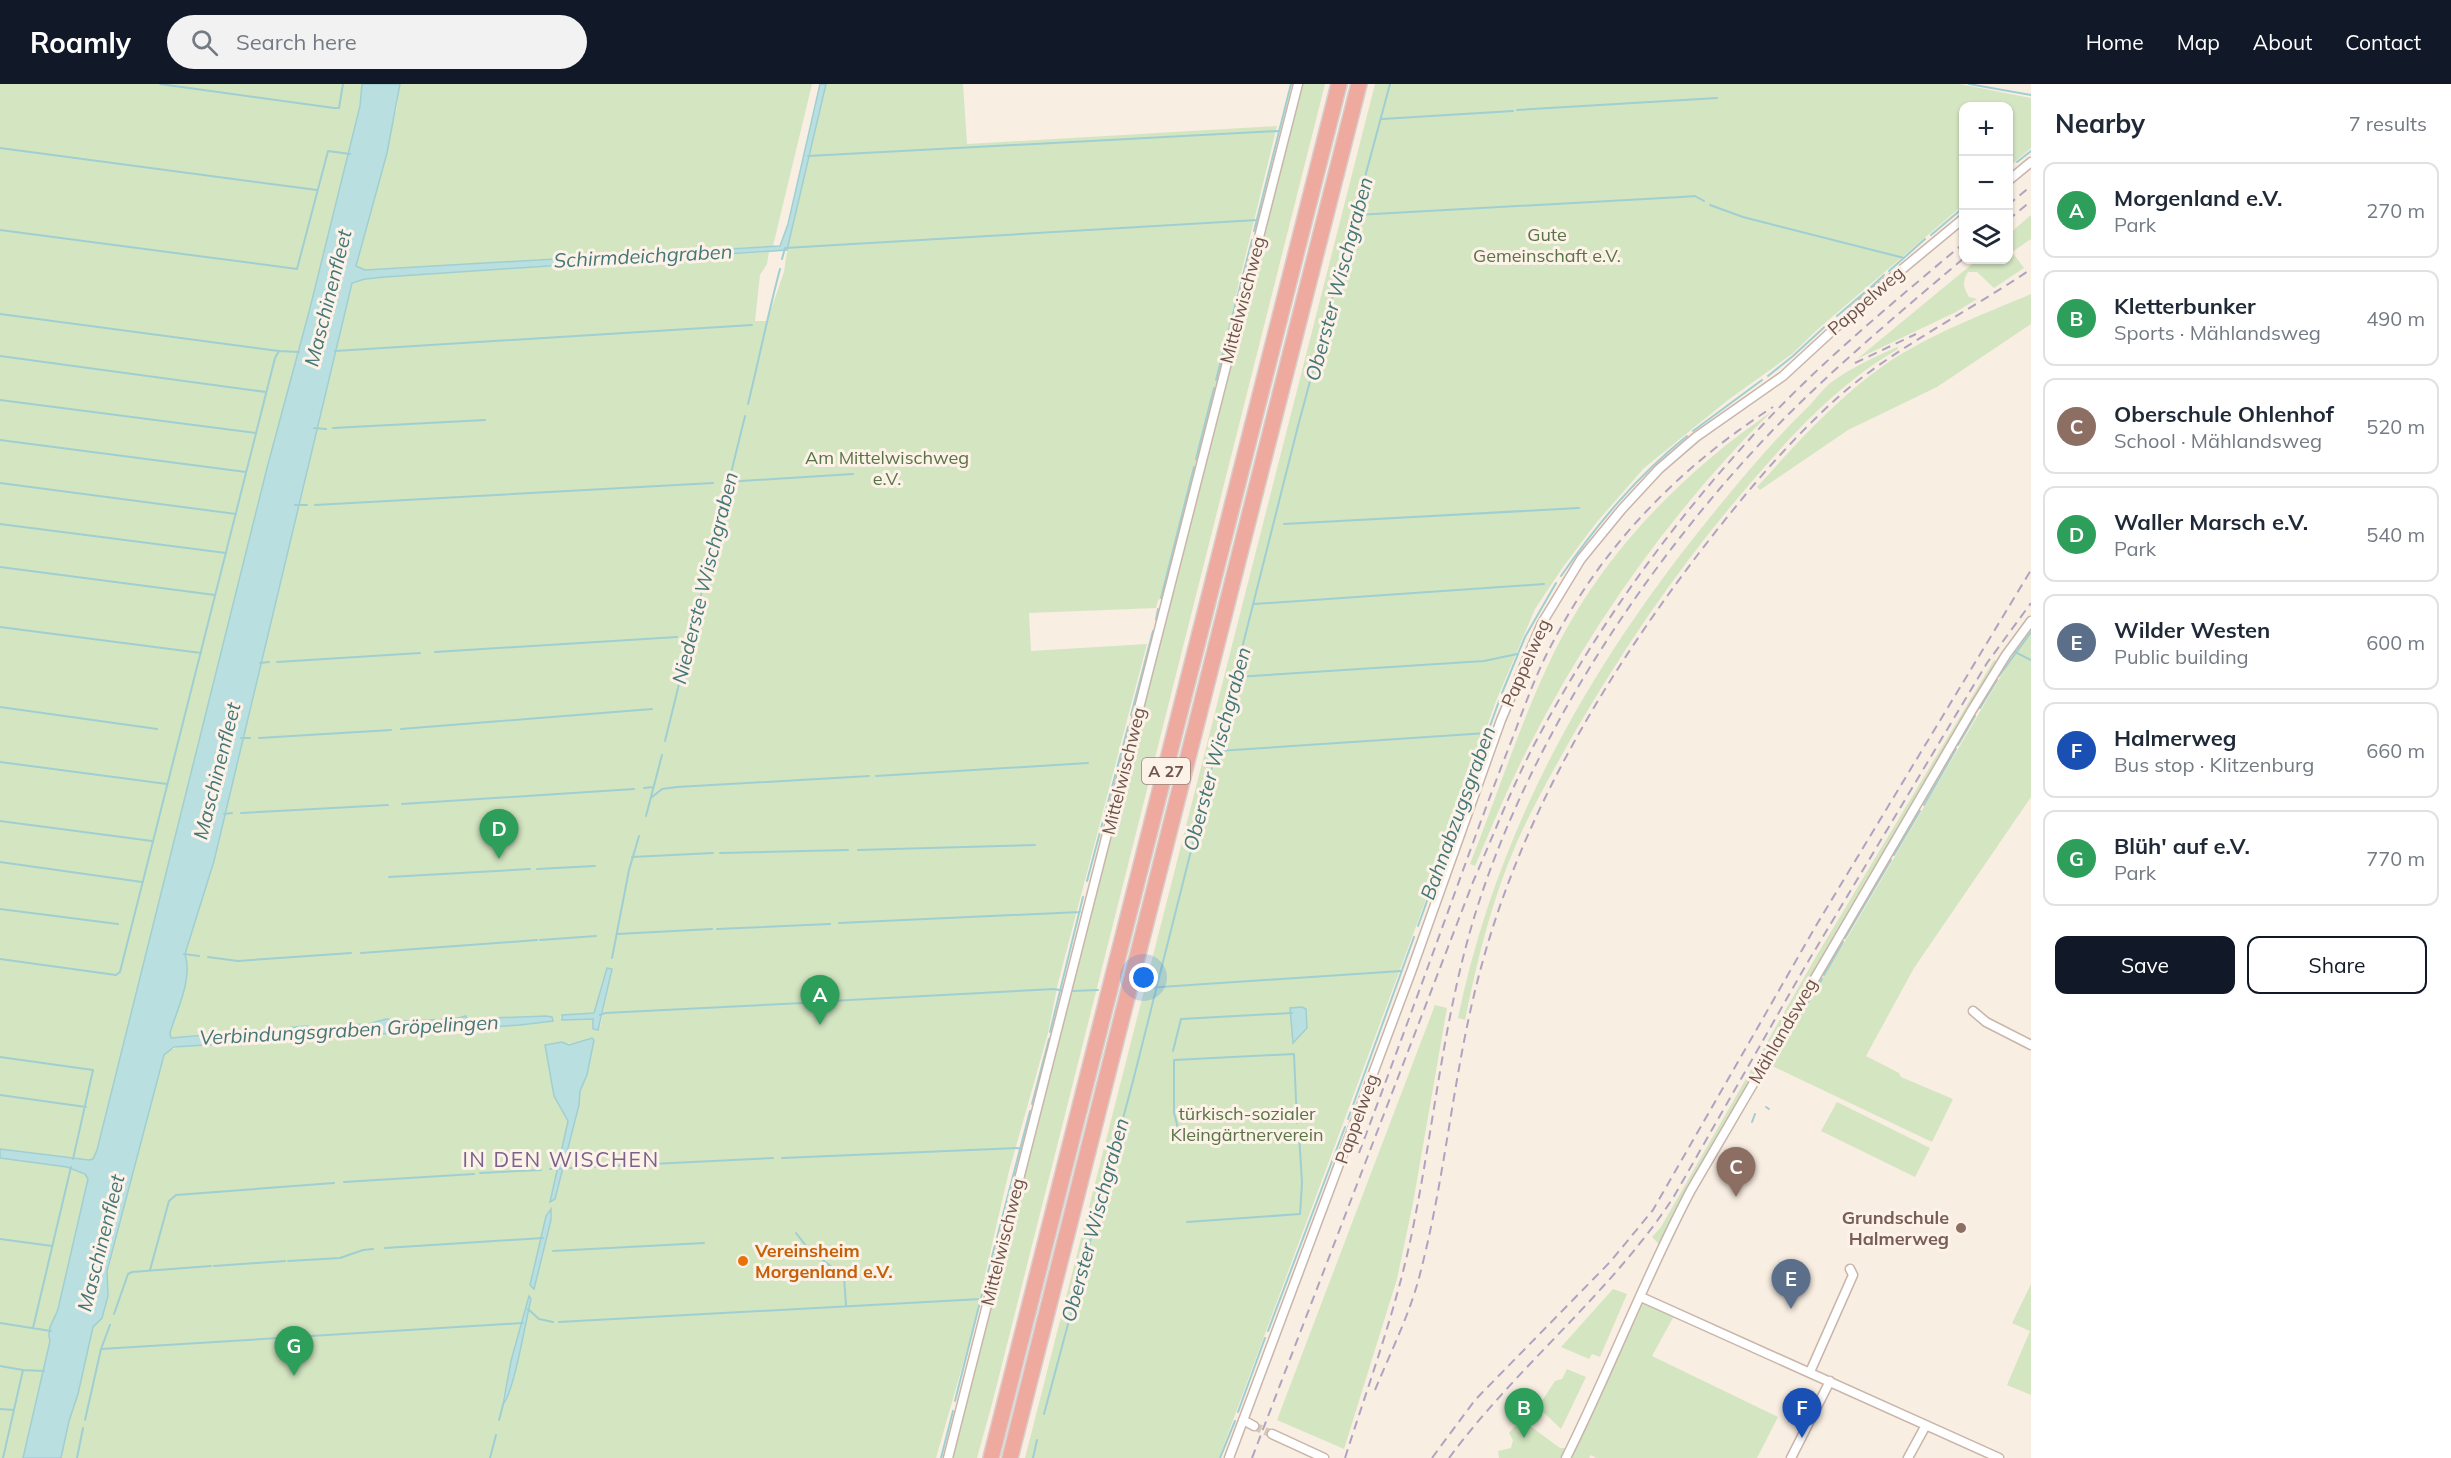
<!DOCTYPE html>
<html lang="en">
<head>
<meta charset="utf-8">
<style>
  :root { --surface:#fff; --page:#f2f2f3; --text:#1f2937; --muted:#747a83; --line:#e0e1e3; --accent:#111827 }
  body { margin:0; font-family:Mulish,sans-serif; background:var(--page); color:var(--text) }
  .controls { position:absolute; right:18px; top:18px; display:grid; overflow:hidden; border-radius:12px; box-shadow:0 2px 4px #0004 }
  .controls button { width:54px; height:54px; display:grid; place-items:center; padding:0; border:0; border-bottom:2px solid var(--line); background:var(--surface); color:var(--text); font:30px sans-serif }
  .you { position:absolute; left:1144px; top:894px; width:21px; height:21px; margin:-15px; border:4px solid #fff; border-radius:50%; background:#1a73e8; box-shadow:0 0 0 9px #1a73e833 }
  .badge { display:grid; place-items:center; width:39px; height:39px; border-radius:50%; background:var(--accent); color:#fff; font-size:20px; font-weight:700 }
  .pin { position:absolute; translate:-50% -50px; filter:drop-shadow(0 2px 3px #0008) }
  .pin::after { content:''; position:absolute; top:32px; width:21px; height:18px; background:inherit; clip-path:polygon(0 0,100% 0,50% 100%) }
  .list { margin:0; padding:0; list-style:none }
  h2 { display:flex; justify-content:space-between; align-items:center; height:78px; margin:0; padding:0 24px; font-size:26px }
  h2 small { font-size:20px; font-weight:400; color:var(--muted) }
  .list li { display:grid; grid-template-columns:39px 1fr auto; gap:18px; align-items:center; box-sizing:border-box; height:96px; margin:0 12px 12px; padding:0 12px; border:2px solid var(--line); border-radius:12px }
  .list b { display:block; font-size:22px; white-space:nowrap }
  .list p { margin:0; font-size:20px; white-space:nowrap; color:var(--muted) }
  .list em { font-size:20px; font-style:normal; color:var(--muted) }
  .actions { display:flex; gap:12px; padding:18px 24px }
  .actions a { flex:1; padding:14px 0; border:2px solid var(--accent); border-radius:12px; text-align:center; font-size:21px; color:var(--accent) }
  .actions .main { background:var(--accent); color:#fff }
  .icon { flex:none; width:33px; height:33px; fill:none; stroke:currentColor; stroke-width:2; stroke-linecap:round; stroke-linejoin:round }
  .map { position:relative; flex:none; width:2031px; height:1374px; overflow:hidden }
  header { display:flex; align-items:center; gap:36px; box-sizing:border-box; height:84px; padding:0 30px; background:var(--accent); color:#fff }
  header strong { font-size:28px }
  nav { display:flex; gap:33px; margin-inline-start:auto; font-size:21px }
  .search { width:420px; height:54px; background:var(--page); display:flex; align-items:center; gap:15px; box-sizing:border-box; padding:0 21px; border-radius:33px; color:var(--muted); font-size:22px }
  main { display:flex }
  aside { flex:1; background:var(--surface) }
  .map>svg:first-child { display:block }
</style>
</head>
<body>
<header>
<strong>Roamly</strong>
<div class="search"><svg class="icon" aria-label="search" viewBox="0 0 24 24"><circle cx="10" cy="10" r="6"/><path d="M15 15l6 6"/></svg>Search here</div>
<nav><a>Home</a><a>Map</a><a>About</a><a>Contact</a></nav>
</header>
<main>
<div class="map">
<svg width="2031" height="1374" viewBox="0 0 2031 1374">
  <rect width="100%" height="100%" fill="#f9eee2"/>
  <!-- green -->
  <path fill="#d4e5c2" fill-rule="evenodd" d="M 0,0 L 362,0 L 360,22 L 310,224 L 267,384 L 97,1066 L 93,1075 L 89,1076 L 0,1065 Z
    M 400,0 L 812,0 L 773,162 L 365,186 L 356,182 L 397,23 Z
    M 826,0 L 963,0 L 967,60 L 1277,42 L 1236,211 L 1241,213 L 1163,514 L 1158,516 L 1156,524 L 1029,529 L 1031,567 L 1147,560 L 1058,899 L 1048,949 L 1009,1087 L 971,1252 L 936,1374 L 61,1374 L 69,1337 L 78,1310 L 93,1243 L 102,1234 L 108,1212 L 106,1187 L 164,971 C 179,958 194,961 213,961 L 549,938 L 486,933 L 467,935 L 461,932 L 453,935 L 397,938 L 386,935 L 368,940 L 344,941 L 331,944 L 317,945 L 307,942 L 196,951 L 171,955 L 170,949 C 177,926 193,894 185,871 L 214,777 L 352,199 L 365,195 L 385,193 L 769,168 L 767,180 L 760,191 L 755,237 L 767,237 L 784,188 L 788,161 ZM 612,885 L 600,943 L 593,935 L 560,934 L 562,931 L 594,929 ZM 578,959 L 587,984 L 580,1007 L 579,1021 L 550,1118 L 568,1037 L 554,1012 L 545,961 ZM 529,1212 L 531,1215 L 505,1319 L 502,1318 Z
    M 1303,0 L 1325,0 L 992,1320 L 977,1374 L 953,1374 Z
    M 1375,0 L 1959,0 L 2031,14 L 2031,64 L 2009,83 L 2008,22 L 1964,22 L 1963,121 L 1818,245 L 1792,270 L 1728,316 L 1644,384 L 1596,439 L 1563,483 L 1535,525 L 1496,617 L 1428,810 L 1219,1374 L 1025,1374 Z
    M 2031,131 L 2031,155 L 2012,168 L 2024,184 L 1994,204 L 1977,188 L 1968,188 C 1962,198 1963,203 1969,213 L 1977,215 L 1956,228 L 1857,275 L 1977,176 L 2008,176 L 2009,150 Z
    M 2031,210 L 2031,240 L 1937,303 L 1848,346 L 1760,406 L 1757,403 C 1796,360 1835,316 1883,282 C 1927,251 1982,231 2031,210 Z
    M 1897,263 L 1898,265 C 1841,298 1796,346 1754,395 C 1686,473 1628,557 1576,646 C 1555,683 1534,720 1517,758 C 1492,815 1477,876 1465,936 L 1458,934 C 1499,736 1597,569 1725,415 C 1752,382 1780,350 1810,321 C 1818,312 1826,301 1836,295 C 1853,283 1875,273 1897,263 Z
    M 1771,328 C 1673,425 1592,539 1529,662 C 1509,701 1492,742 1475,782 L 1470,780 C 1497,712 1519,642 1550,577 C 1598,475 1679,391 1771,328 Z
    M 2031,545 L 2031,713 L 1914,884 L 1866,972 L 1899,989 L 1901,993 L 1953,1015 L 1932,1058 L 1768,980 L 1850,849 L 2015,568 Z
    M 1994,576 L 1998,578 L 1742,1009 L 1659,1160 L 1652,1153 L 1661,1143 L 1817,871 Z
    M 1435,921 L 1447,924 L 1413,1119 L 1397,1195 L 1344,1365 L 1277,1336 Z
    M 1837,1018 L 1930,1064 L 1915,1093 L 1821,1047 Z
    M 0,1074 L 68,1083 L 85,1090 L 88,1095 L 58,1225 C 54,1237 46,1244 50,1257 L 23,1374 L 0,1374 Z
    M 2031,1200 L 2031,1311 L 2007,1301 L 2030,1247 L 2012,1239 Z
    M 1613,1205 L 1627,1210 L 1600,1273 L 1592,1270 L 1589,1275 L 1561,1263 Z
    M 1643,1219 L 1674,1232 L 1652,1272 L 1778,1333 L 1757,1374 L 1596,1374 L 1591,1371 L 1589,1374 L 1569,1374 Z
    M 1567,1285 L 1586,1293 L 1561,1345 L 1538,1323 L 1555,1297 L 1562,1295 Z
    M 1516,1341 L 1519,1344 L 1530,1342 L 1560,1364 L 1565,1364 L 1561,1374 L 1499,1374 L 1498,1367 L 1511,1364 L 1513,1356 L 1509,1349 Z"/>
  <!-- water -->
  <path fill="#b9dfe0" stroke="#a0cfd1" stroke-width="1.5" d="M 362,0 L 400,0 L 387,69 L 356,182 L 365,186 L 780,162 L 788,140 L 820,0 L 826,0 L 787,166 L 385,193 L 365,195 L 352,199 L 214,777 L 185,870 C 193,895 177,925 170,949 L 171,954 L 307,942 L 317,945 L 331,944 L 344,941 L 368,940 L 386,935 L 408,937 L 453,935 L 466,932 L 467,935 L 546,932 L 552,933 L 553,937 L 520,941 L 174,963 L 164,971 L 107,1187 L 108,1212 L 102,1234 L 93,1243 L 78,1310 L 69,1337 L 61,1374 L 23,1374 L 50,1257 C 46,1244 54,1237 58,1225 L 88,1095 L 85,1090 L 67,1083 L 0,1074 L 0,1065 L 89,1076 L 93,1075 L 97,1066 L 267,384 L 310,224 L 360,22 Z
    M 607,884 L 612,885 L 598,946 L 593,945 L 593,935 L 562,936 L 562,931 L 594,929 Z
    M 1302,923 L 1306,925 L 1307,944 L 1293,959 L 1290,924 Z
    M 592,954 L 594,956 L 587,991 L 580,1007 L 579,1021 L 555,1115 L 550,1118 L 568,1037 L 554,1012 L 545,961 L 562,958 L 569,961 Z
    M 551,1125 L 551,1136 L 534,1205 L 530,1201 L 546,1132 Z
    M 529,1212 L 531,1215 C 526,1235 514,1309 503,1320 L 511,1277 Z"/>
  <g fill="none" stroke-linecap="round" stroke-linejoin="round">
    <!-- stream -->
    <path stroke="#a0cfd1" stroke-width="2" d="M 160,0 L 334,24 L 339,24 L 343,0
      M 1969,0 L 2031,11
      M 1517,26 L 1717,14
      M 1382,35 L 1513,27
      M 0,64 L 317,106
      M 808,72 L 1278,47
      M 2017,78 L 2031,67
      M 2008,86 L 2010,84
      M 1710,121 L 1743,133 L 1904,174
      M 1356,131 L 1681,113 L 1695,112 L 1704,117
      M 0,146 L 297,185 L 328,67 L 350,70
      M 1254,147 L 1291,0
      M 1931,151 L 1964,123
      M 782,175 L 785,164 L 1257,136
      M 1889,187 L 1925,155
      M 1870,204 L 1884,191
      M 0,230 L 279,267
      M 1837,232 L 1865,208
      M 335,267 L 752,241
      M 0,272 L 266,308
      M 1768,292 L 1793,272 L 1832,236
      M 1216,296 L 1252,156
      M 0,316 L 256,349
      M 748,320 C 759,275 768,230 780,185
      M 314,344 L 326,345
      M 333,344 L 485,336
      M 1693,347 L 1762,296
      M 0,356 L 246,388
      M 1196,375 L 1214,304
      M 725,398 L 853,390
      M 0,399 L 236,430
      M 295,421 L 307,421
      M 315,421 L 713,399
      M 0,440 L 226,469
      M 1284,440 L 1579,424
      M 0,483 L 215,511
      M 1561,492 C 1598,439 1637,392 1687,352
      M 1161,514 L 1194,383
      M 1254,520 L 1544,500
      M 1156,536 L 1158,525
      M 0,543 L 201,569
      M 435,568 L 677,553
      M 2015,568 L 2031,576
      M 277,578 L 420,569
      M 260,579 L 269,578
      M 1999,592 L 2031,548
      M 1236,593 L 1484,577 L 1517,570
      M 1502,609 L 1525,553 L 1556,499
      M 0,623 L 157,645
      M 1980,624 L 1997,596
      M 1131,631 L 1153,547
      M 401,645 L 652,625
      M 241,654 L 250,654
      M 259,654 L 391,646
      M 665,657 L 745,332
      M 1958,661 L 1975,632
      M 1218,667 L 1487,649
      M 0,678 L 167,700
      M 876,692 L 1088,679
      M 644,704 L 653,703
      M 652,713 L 662,705 L 677,703 L 869,692
      M 402,720 L 634,705
      M 1924,721 L 1956,665
      M 241,729 L 388,721
      M 224,730 L 232,729
      M 646,732 L 662,671
      M 0,737 L 152,757
      M 858,766 L 1035,761
      M 720,769 L 848,766
      M 1894,771 L 1920,727
      M 632,773 L 713,769
      M 0,778 L 142,798
      M 537,785 L 595,782
      M 389,793 L 530,785
      M 1087,797 L 1128,643
      M 0,825 L 118,840
      M 839,839 L 1080,828
      M 1418,842 L 1499,617
      M 717,845 L 830,840
      M 617,850 L 712,845
      M 1845,854 L 1891,776
      M 540,856 L 596,852
      M 361,869 L 537,856
      M 184,870 L 199,872
      M 208,873 L 238,877 L 351,869
      M 612,874 L 629,786 L 639,752
      M 0,875 L 116,891 L 120,888 L 275,274 L 279,267 L 299,268
      M 1824,891 L 1843,858
      M 1146,904 L 1401,887
      M 1072,907 L 1098,906
      M 812,918 L 1054,905 L 1064,907
      M 600,931 L 605,929 L 803,919
      M 1050,948 L 1083,813
      M 1173,967 L 1181,935 L 1292,929
      M 0,973 L 93,986 L 73,1075
      M 1773,976 L 1822,895
      M 1759,998 L 1765,988
      M 0,1011 L 86,1023
      M 1032,1020 L 1049,955
      M 1766,1023 L 1769,1025
      M 1348,1035 L 1414,853
      M 1752,1038 L 1755,1030
      M 1178,1044 L 1174,1029 L 1174,976 L 1294,970 L 1297,1039
      M 1181,1055 L 1234,1053
      M 782,1074 L 1020,1064
      M 550,1085 L 773,1074
      M 480,1089 L 541,1086
      M 344,1098 L 474,1090
      M 1187,1138 L 1300,1130 L 1302,1099 L 1299,1050 L 1246,1053
      M 796,1149 L 807,1163 L 844,1193 L 846,1221
      M 0,1155 L 52,1162
      M 385,1164 L 543,1154
      M 553,1167 L 704,1159
      M 288,1177 L 340,1174 L 363,1166 L 373,1165
      M 214,1182 L 285,1177
      M 150,1186 L 169,1117 L 176,1111 L 334,1099
      M 988,1188 L 1030,1027
      M 528,1225 L 539,1235 L 553,1238
      M 114,1230 L 128,1190 L 132,1188 L 211,1182
      M 559,1238 L 981,1215
      M 0,1239 L 51,1247
      M 33,1244 L 71,1083
      M 1268,1247 L 1345,1043
      M 101,1265 L 523,1239
      M 0,1282 L 23,1286
      M 955,1317 L 986,1194
      M 0,1325 L 14,1326
      M 1238,1328 L 1265,1254
      M 1044,1330 L 1133,997 L 1298,342 L 1390,0
      M 85,1336 L 101,1265 L 110,1241
      M 499,1336 L 504,1317
      M 3,1374 L 23,1286 L 44,1287
      M 77,1374 L 83,1344
      M 490,1374 L 496,1351
      M 941,1374 L 953,1327
      M 1033,1374 L 1037,1356
      M 1220,1374 L 1235,1337"/>
    <!-- minor-tunnel -->
    <path stroke="#d6c8bc" stroke-width="8" stroke-dasharray="8 4" stroke-linecap="butt" d="M 1254,1342 L 1272,1350"/>
    <defs>
      <path id="minor" d="M 2008,97 L 2031,78
        M 1973,927 L 1986,938 L 2031,961
        M 1641,1213 L 1999,1374
        M 1810,1288 L 1853,1191 L 1850,1185
        M 1243,1336 L 1254,1342
        M 1272,1350 L 1324,1374
        M 948,1374 L 1298,0
        M 1229,1374 L 1411,888 L 1501,636 L 1542,539 L 1581,475 L 1622,425 L 1659,385 L 1696,353 L 1783,292 L 1871,211 L 1964,134
        M 1566,1374 C 1610,1286 1645,1193 1691,1106 L 1972,626 L 2006,571 L 2031,537
        M 1791,1374 L 1830,1297
        M 1908,1374 L 1926,1341"/>
      <path id="motorway" d="M 991,1374 L 1339,0
        M 1010,1374 L 1359,0"/>
    </defs>
    <!-- minor casing -->
    <use href="#minor" stroke="#c9b5aa" stroke-width="11"/>
    <!-- motorway casing -->
    <use href="#motorway" stroke="#d6cfcd" stroke-width="18"/>
    <!-- minor -->
    <use href="#minor" stroke="#fff" stroke-width="8"/>
    <!-- motorway -->
    <use href="#motorway" stroke="#eeaa9f" stroke-width="15"/>
    <!-- rail -->
    <path stroke="#afa3c1" stroke-width="2" stroke-dasharray="9 6" stroke-linecap="butt" d="M 2008,121 L 2031,102
      M 2008,136 L 2031,117
      M 1855,279 L 1916,250
      M 1359,1069 C 1394,976 1428,883 1462,789 C 1478,745 1494,701 1511,658 C 1524,624 1536,589 1553,558 C 1604,460 1681,382 1773,323
      M 1375,1306 C 1391,1267 1411,1228 1421,1186 C 1447,1085 1454,980 1482,880 C 1523,729 1605,593 1699,469 C 1743,412 1790,355 1844,308 C 1901,260 1970,227 2031,185
      M 1252,1374 L 1473,798 C 1493,752 1511,705 1534,661 C 1592,552 1663,450 1747,358 C 1812,285 1889,222 1964,159
      M 1345,1374 C 1367,1305 1392,1237 1408,1167 C 1434,1051 1442,931 1479,818 C 1534,649 1649,475 1772,347 C 1832,285 1898,230 1964,174
      M 1432,1374 L 1475,1316 L 1610,1178 L 1653,1126 L 1817,840 L 2031,486
      M 1449,1374 C 1517,1282 1610,1210 1673,1114 L 1806,881 L 1987,579 L 2031,519"/>
  </g>
  <!-- markers -->
  <circle fill="#8d6e63" stroke="#fdf2e8" stroke-width="2" cx="1961" cy="1144" r="6"/>
  <circle fill="#e8710a" stroke="#fdf2e8" stroke-width="2" cx="743" cy="1177" r="6"/>
  <g text-anchor="middle" stroke-width="6" stroke-linejoin="round" paint-order="stroke">
    <!-- shield labels -->
    <rect fill="#fdf2e8" stroke="#99837a" stroke-width="1.5" x="1142" y="674" width="48" height="26" rx="4.5"/>
    <g font-size="16" font-weight="bold" fill="#6e544b">
      <text x="1166" y="693">A 27</text>
    </g>
    <!-- park labels -->
    <g font-size="18" fill="#587345" stroke="#fdf2e8">
      <text x="1547" y="157">Gute<tspan x="1547" dy="21">Gemeinschaft e.V.</tspan></text>
      <text x="887" y="380">Am Mittelwischweg<tspan x="887" dy="21">e.V.</tspan></text>
      <text x="1247" y="1036">türkisch-sozialer<tspan x="1247" dy="21">Kleingärtnerverein</tspan></text>
    </g>
    <!-- street labels -->
    <g font-size="18" fill="#6e544b" stroke="#fdf2e8">
      <text transform="translate(1243 216) rotate(-75)" y="6">Mittelwischweg</text>
      <text transform="translate(1866 217) rotate(-41)" y="6">Pappelweg</text>
      <text transform="translate(1526 579) rotate(-66)" y="6">Pappelweg</text>
      <text transform="translate(1124 687) rotate(-76)" y="6">Mittelwischweg</text>
      <text transform="translate(1783 947) rotate(-60)" y="6">Mählandsweg</text>
      <text transform="translate(1357 1035) rotate(-70)" y="6">Pappelweg</text>
      <text transform="translate(1003 1158) rotate(-76)" y="6">Mittelwischweg</text>
    </g>
    <!-- education labels -->
    <g font-size="18" font-weight="bold" fill="#785e54" stroke="#fdf2e8" text-anchor="end">
      <text x="1949" y="1140">Grundschule<tspan x="1949" dy="21">Halmerweg</tspan></text>
    </g>
    <!-- food labels -->
    <g font-size="18" font-weight="bold" fill="#c56008" stroke="#fdf2e8" text-anchor="start">
      <text x="755" y="1173">Vereinsheim<tspan x="755" dy="21">Morgenland e.V.</tspan></text>
    </g>
    <!-- water labels -->
    <g font-size="20" font-style="italic" fill="#447779" stroke="#fdf2e8">
      <text transform="translate(643 172) rotate(-3)" y="7">Schirmdeichgraben</text>
      <text transform="translate(1339 195) rotate(-75)" y="7">Oberster Wischgraben</text>
      <text transform="translate(328 214) rotate(-76)" y="7">Maschinenfleet</text>
      <text transform="translate(705 494) rotate(-76)" y="7">Niederste Wischgraben</text>
      <text transform="translate(1217 665) rotate(-75)" y="7">Oberster Wischgraben</text>
      <text transform="translate(217 687) rotate(-76)" y="7">Maschinenfleet</text>
      <text transform="translate(1458 729) rotate(-70)" y="7">Bahnabzugsgraben</text>
      <text transform="translate(349 946) rotate(-3)" y="7">Verbindungsgraben Gröpelingen</text>
      <text transform="translate(1095 1136) rotate(-75)" y="7">Oberster Wischgraben</text>
      <text transform="translate(101 1159) rotate(-76)" y="7">Maschinenfleet</text>
    </g>
    <!-- quarter labels -->
    <g font-size="21" letter-spacing="1.5" fill="#79638b" stroke="#fdf2e8">
      <text x="561" y="1083">IN DEN WISCHEN</text>
    </g>
  </g>
</svg>
<div class="controls">
<button>+</button>
<button>−</button>
<button><svg class="icon" aria-label="layers" viewBox="0 0 24 24"><path d="M12 4l9 5-9 5-9-5zM3 14l9 5 9-5"/></svg></button>
</div>
<div class="you"></div>
<div class="pin badge" style="left:820px;top:941px;background:#2e9e5b">A</div>
<div class="pin badge" style="left:1524px;top:1354px;background:#2e9e5b">B</div>
<div class="pin badge" style="left:1736px;top:1113px;background:#8d6e63">C</div>
<div class="pin badge" style="left:499px;top:775px;background:#2e9e5b">D</div>
<div class="pin badge" style="left:1791px;top:1225px;background:#5c6f8a">E</div>
<div class="pin badge" style="left:1802px;top:1354px;background:#1a4fb4">F</div>
<div class="pin badge" style="left:294px;top:1292px;background:#2e9e5b">G</div>
</div>
<aside>
<h2>Nearby<small>7 results</small></h2>
<ul class="list">
<li><span class="badge" style="background:#2e9e5b">A</span><div><b>Morgenland e.V.</b><p>Park</p></div><em>270 m</em></li>
<li><span class="badge" style="background:#2e9e5b">B</span><div><b>Kletterbunker</b><p>Sports · Mählandsweg</p></div><em>490 m</em></li>
<li><span class="badge" style="background:#8d6e63">C</span><div><b>Oberschule Ohlenhof</b><p>School · Mählandsweg</p></div><em>520 m</em></li>
<li><span class="badge" style="background:#2e9e5b">D</span><div><b>Waller Marsch e.V.</b><p>Park</p></div><em>540 m</em></li>
<li><span class="badge" style="background:#5c6f8a">E</span><div><b>Wilder Westen</b><p>Public building</p></div><em>600 m</em></li>
<li><span class="badge" style="background:#1a4fb4">F</span><div><b>Halmerweg</b><p>Bus stop · Klitzenburg</p></div><em>660 m</em></li>
<li><span class="badge" style="background:#2e9e5b">G</span><div><b>Blüh' auf e.V.</b><p>Park</p></div><em>770 m</em></li>
</ul>
<div class="actions"><a class="main">Save</a><a>Share</a></div>
</aside>
</main>
</body>
</html>
